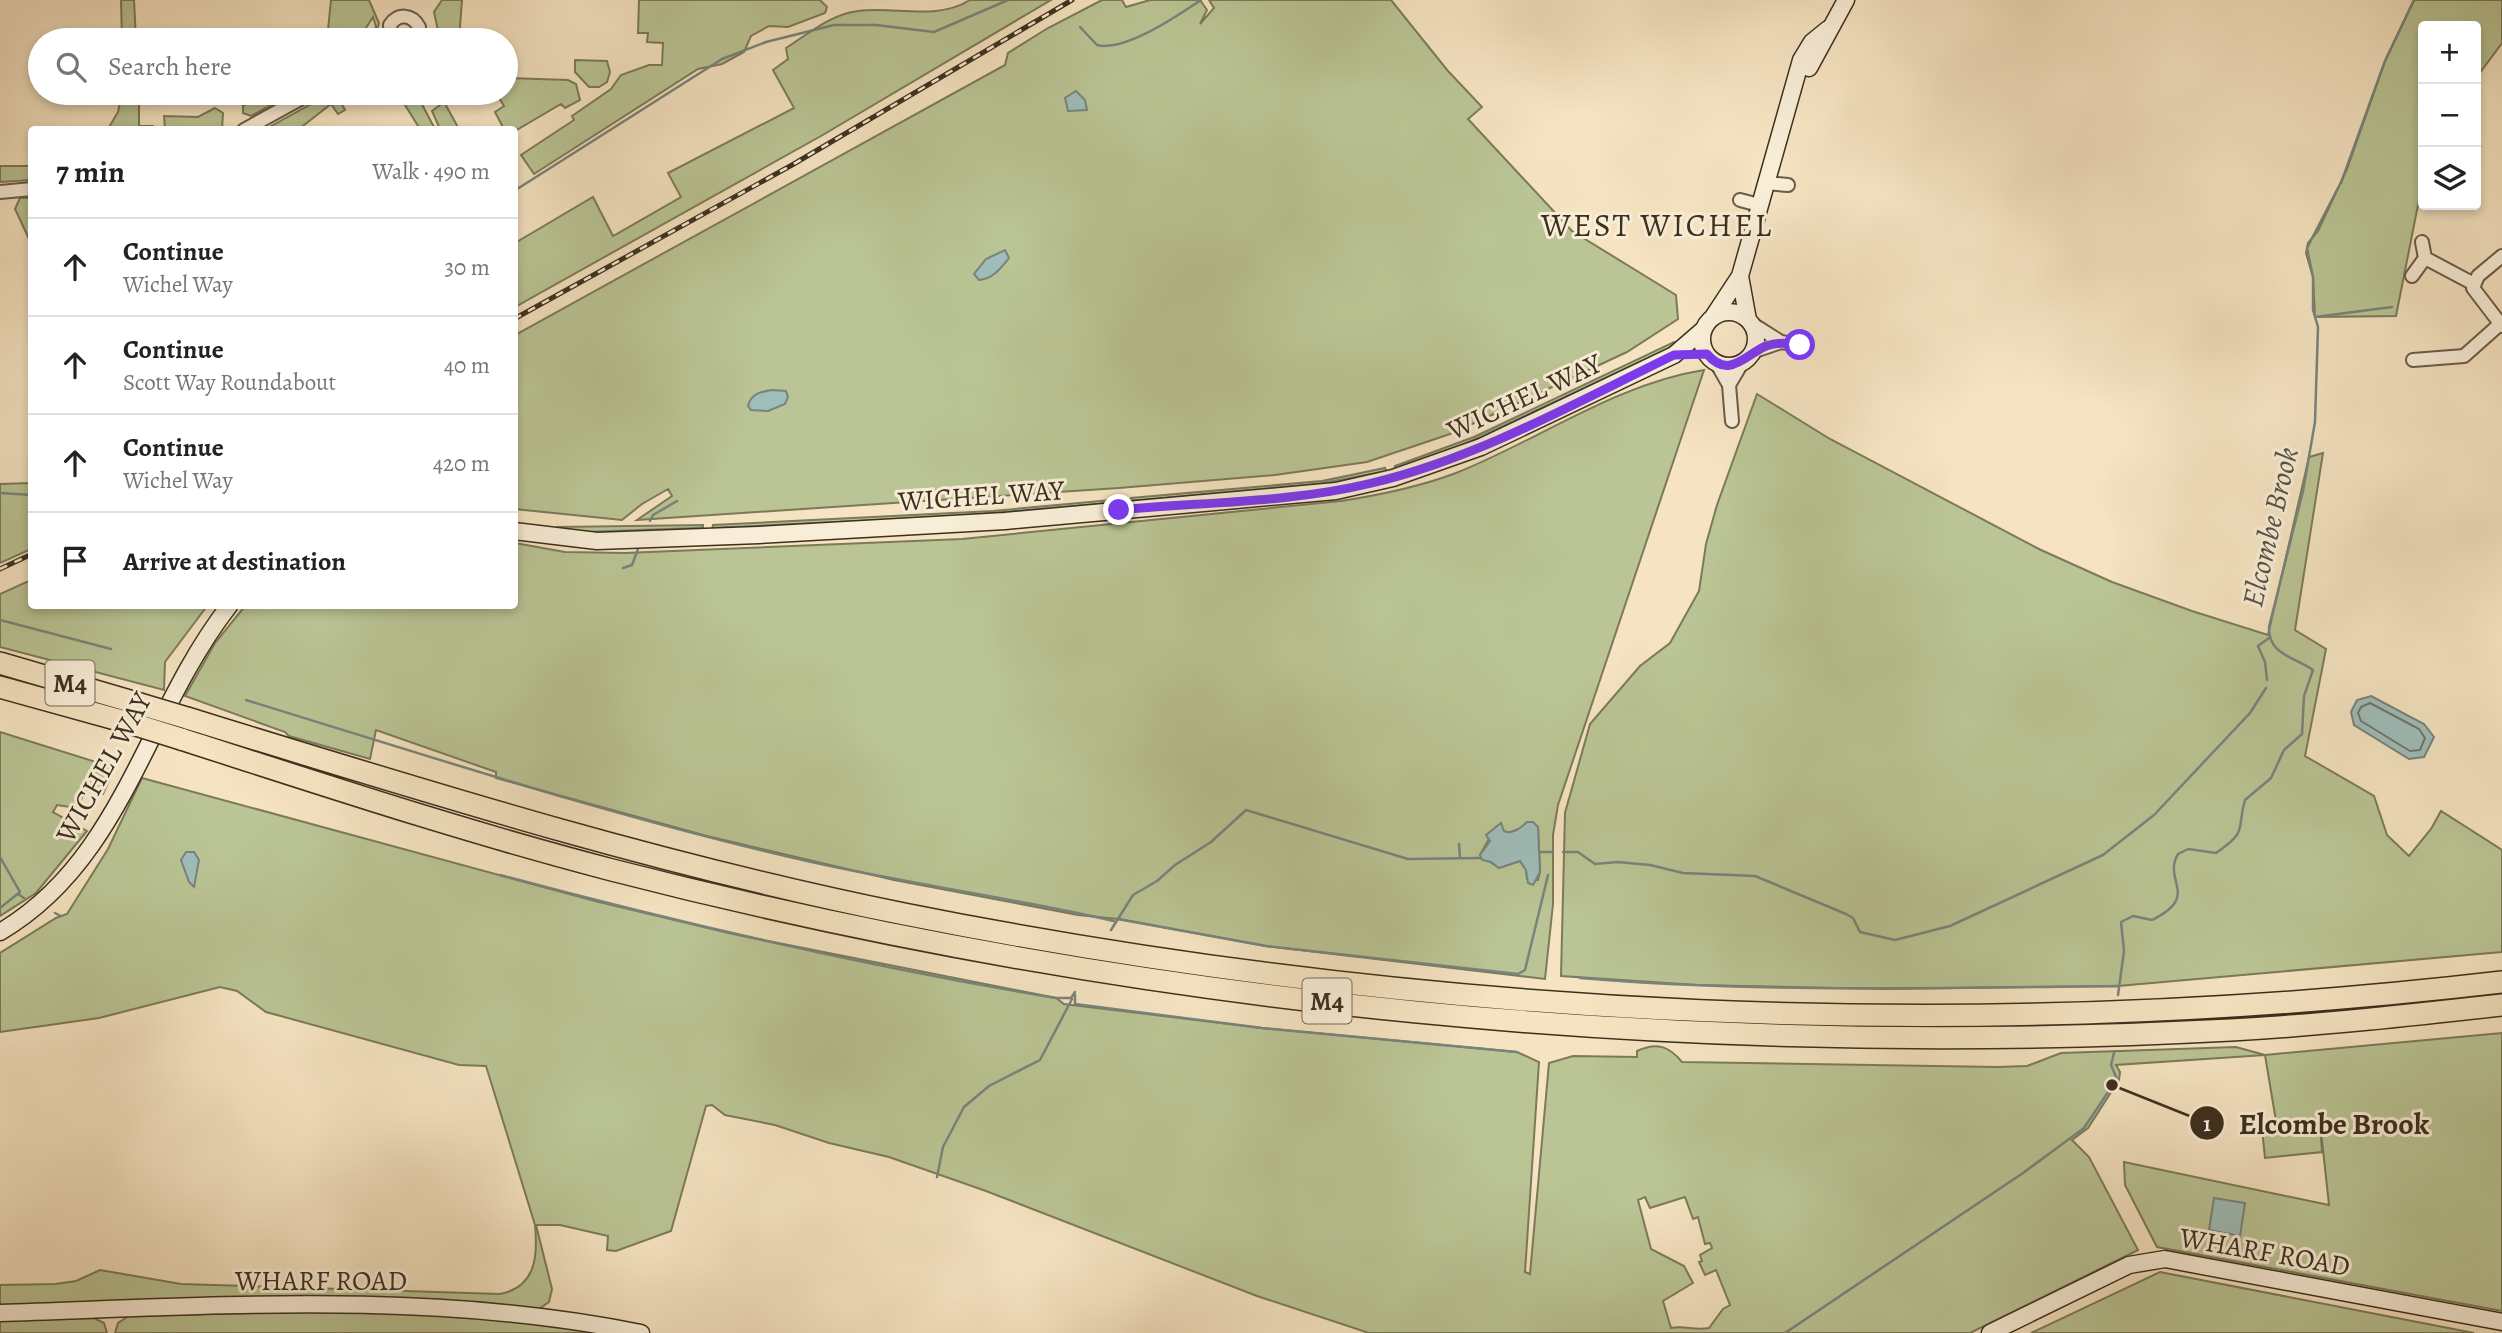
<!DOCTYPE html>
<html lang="en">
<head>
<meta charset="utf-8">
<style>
  :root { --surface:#fff; --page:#f2f2f2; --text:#222; --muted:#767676; --line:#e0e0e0 }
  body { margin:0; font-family:Alegreya,serif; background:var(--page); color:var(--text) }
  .controls { position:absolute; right:21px; top:21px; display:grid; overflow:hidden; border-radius:7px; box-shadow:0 4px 10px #0003 }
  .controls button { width:63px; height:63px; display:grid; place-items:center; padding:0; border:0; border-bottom:2px solid var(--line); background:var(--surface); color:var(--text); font:35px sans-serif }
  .stop { position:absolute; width:21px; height:21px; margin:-16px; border:5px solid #7c3aed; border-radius:50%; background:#fff }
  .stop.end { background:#7c3aed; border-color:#fff; box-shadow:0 2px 7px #0008 }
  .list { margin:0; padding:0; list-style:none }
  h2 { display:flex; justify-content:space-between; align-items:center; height:91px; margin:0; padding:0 28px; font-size:30px }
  h2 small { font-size:23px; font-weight:400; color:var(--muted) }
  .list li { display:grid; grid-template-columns:46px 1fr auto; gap:21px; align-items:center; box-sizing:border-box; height:98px; padding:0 28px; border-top:2px solid var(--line) }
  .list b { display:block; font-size:26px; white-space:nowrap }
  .list p { margin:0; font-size:23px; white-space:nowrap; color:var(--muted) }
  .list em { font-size:23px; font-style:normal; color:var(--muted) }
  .icon { flex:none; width:38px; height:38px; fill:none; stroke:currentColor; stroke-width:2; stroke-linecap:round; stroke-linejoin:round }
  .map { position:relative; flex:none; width:2502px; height:1333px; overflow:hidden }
  .search { position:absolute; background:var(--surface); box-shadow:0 4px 10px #0003; left:28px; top:28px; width:490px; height:77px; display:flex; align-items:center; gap:18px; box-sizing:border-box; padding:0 24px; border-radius:38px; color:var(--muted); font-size:26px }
  .panel { position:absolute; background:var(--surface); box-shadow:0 4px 10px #0003; left:28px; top:126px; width:490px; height:483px; border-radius:7px }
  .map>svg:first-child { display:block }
</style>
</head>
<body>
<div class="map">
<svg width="2502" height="1333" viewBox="0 0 2502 1333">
  <rect width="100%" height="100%" fill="#f5e3c1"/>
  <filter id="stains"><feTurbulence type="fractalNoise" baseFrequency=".00286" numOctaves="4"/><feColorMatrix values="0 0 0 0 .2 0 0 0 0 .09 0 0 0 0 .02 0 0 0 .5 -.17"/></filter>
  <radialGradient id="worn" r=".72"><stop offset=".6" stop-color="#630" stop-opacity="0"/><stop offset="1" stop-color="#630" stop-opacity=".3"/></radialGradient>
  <!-- green -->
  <path fill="#bac494" stroke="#7c7a59" stroke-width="2" fill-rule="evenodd" d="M 121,0 L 134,0 L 136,40 L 122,40 Z
    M 331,0 L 369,0 L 379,23 L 374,40 L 369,40 L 376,27 L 373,17 L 364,31 L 362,40 L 327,40 Z
    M 442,0 L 462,0 L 459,40 L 439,35 L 434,12 Z
    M 639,0 L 820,0 L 827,7 L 825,13 L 788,27 L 769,26 L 751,36 L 744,52 L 722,64 L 698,69 L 534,174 L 521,155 L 574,120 L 572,116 L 611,89 L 621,75 L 649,65 L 662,65 L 663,43 L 647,42 L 648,33 L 638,33 Z
    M 970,0 L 1051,0 L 821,136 L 515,307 L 515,243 L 593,197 L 613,236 L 681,197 L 668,173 L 794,108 L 773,70 L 788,59 L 786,48 C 808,34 831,14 858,11 C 895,6 937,21 970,0 Z
    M 1102,0 L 1122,0 L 1126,7 L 1150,0 L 1200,0 L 1207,10 L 1200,24 L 1214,8 L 1209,0 L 1391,0 L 1448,71 L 1482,107 L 1468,119 L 1572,231 L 1676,295 L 1678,319 L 1627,352 L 1505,409 L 1450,434 L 1367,462 L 1275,475 L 1119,488 L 637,520 L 672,496 L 668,489 L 642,504 L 622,520 L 515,509 L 515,335 L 1005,65 L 1008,53 L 1048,28 Z
    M 2414,0 L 2502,0 L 2502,43 L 2476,78 L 2476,26 L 2423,26 L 2423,180 L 2396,316 L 2315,317 L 2313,277 L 2306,253 L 2308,243 L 2318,231 L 2347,169 L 2385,61 Z
    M 575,60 L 607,61 L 610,72 L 607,82 L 599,87 L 589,87 L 575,72 Z
    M 506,78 L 568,80 L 576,84 L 580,100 L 565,108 L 561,104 L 515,131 L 504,129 L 495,112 L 504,106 L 496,93 L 506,93 Z
    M 122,93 L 139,93 L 139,126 L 153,126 L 153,129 L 108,129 L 118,112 Z
    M 281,93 L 293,93 L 251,116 L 243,113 L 243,106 L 255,99 Z
    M 331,93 L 357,93 L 341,103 L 345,110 L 338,114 L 331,104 L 299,129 L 266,129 Z
    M 401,93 L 416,93 L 435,129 L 420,129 L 400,97 Z
    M 444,102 L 459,129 L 440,129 L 432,111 Z
    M 215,108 L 223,113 L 222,129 L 165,129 L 164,116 L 198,117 Z
    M 0,166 L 31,166 L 31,180 L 0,182 Z
    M 20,198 L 31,198 L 31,288 L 29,288 L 30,241 L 15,209 Z
    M 1674,342 L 1676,346 L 1487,437 L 1394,473 L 1395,466 L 1474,437 Z
    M 1704,370 L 1558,805 L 1553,835 L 1553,904 L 1545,979 L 1266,946 L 1118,919 L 1078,915 L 894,880 L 707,836 L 496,778 L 496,772 L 376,730 L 370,759 L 289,736 L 285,732 L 185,696 L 215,643 L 245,606 L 514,606 L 515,543 L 565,552 L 625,553 L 962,539 L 1341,501 C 1380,495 1419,487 1456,473 C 1539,440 1615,384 1704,370 ZM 1524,827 L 1538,827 L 1540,871 L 1538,880 L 1527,879 L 1526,870 L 1520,861 L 1499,868 L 1480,855 L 1489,839 L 1503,831 L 1508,833 Z
    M 1757,394 L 1830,439 L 2041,550 L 2112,582 L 2192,611 L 2268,635 L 2309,457 L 2323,453 L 2295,630 L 2326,649 L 2305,756 L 2374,796 L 2387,835 L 2409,856 L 2431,829 L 2441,811 L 2502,850 L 2502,952 L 2118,986 L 1884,989 L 1697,985 L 1561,976 L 1565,813 L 1590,724 L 1640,666 L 1670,643 L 1699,591 L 1706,544 L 1717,505 Z
    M 1385,468 L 1388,474 L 1343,483 L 1129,504 L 1131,498 L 1322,481 Z
    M 31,483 L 31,549 L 0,563 L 0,484 Z
    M 1122,499 L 1125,505 L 712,531 L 713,525 L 993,511 Z
    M 703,525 L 703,532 L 556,534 L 557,527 Z
    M 31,580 L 32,606 L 207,606 L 165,662 L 164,690 L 0,647 L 0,594 Z
    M 0,732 L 115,768 L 103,794 L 88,787 L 76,808 L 57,805 L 53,812 L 87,831 L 36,893 L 0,916 Z
    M 142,778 L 595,901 L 733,934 L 1056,998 L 1064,1004 L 1262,1028 L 1517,1052 L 1539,1062 L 1525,1272 L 1530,1274 L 1549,1063 L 1573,1056 L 1637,1057 L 1637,1051 C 1657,1042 1669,1046 1682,1062 L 1997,1067 L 2027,1066 L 2061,1053 L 2236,1047 L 2265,1055 L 2502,1033 L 2502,1311 L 2157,1247 L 2125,1185 L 2124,1162 L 2329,1205 L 2320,1122 L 2322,1152 L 2265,1158 L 2262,1129 L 2277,1127 L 2265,1055 L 2116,1065 L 2120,1072 L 2119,1080 L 2088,1128 L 2072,1140 L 2089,1157 L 2138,1250 L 1970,1333 L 1369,1333 L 1257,1296 L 986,1191 L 889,1157 L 829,1143 L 775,1125 L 725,1115 L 712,1105 L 706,1106 L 671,1231 L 616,1251 L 607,1250 L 608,1236 L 560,1225 L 536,1225 L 552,1289 L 549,1302 L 539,1309 L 394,1298 L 0,1305 L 0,1285 L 55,1284 L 76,1281 L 100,1270 L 181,1284 L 500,1294 C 536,1287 538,1256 535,1225 L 486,1066 L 459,1065 L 266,1012 L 237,991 L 220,987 L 99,1018 L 0,1032 L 0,953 L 56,918 L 67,914 L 108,849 ZM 1645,1197 L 1650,1208 L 1685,1197 L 1693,1219 L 1698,1217 L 1705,1244 L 1710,1243 L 1712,1248 L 1700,1255 L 1702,1261 L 1699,1262 L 1705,1275 L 1716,1270 L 1730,1305 L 1723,1309 L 1709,1328 C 1694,1331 1685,1325 1671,1328 L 1663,1301 L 1693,1283 L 1684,1266 L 1651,1249 L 1638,1200 Z
    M 2160,1272 L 2474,1333 L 2031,1333 Z
    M 323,1311 L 486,1316 L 602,1333 L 115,1333 L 118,1323 L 129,1316 Z
    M 94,1318 L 104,1323 L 107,1333 L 0,1333 L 0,1320 Z"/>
  <!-- water -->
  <path fill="#9fbdba" stroke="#78847c" stroke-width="2" d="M 1076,91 L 1085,100 L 1087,110 L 1068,111 L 1065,98 Z
    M 1005,250 L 1009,258 C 1001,268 993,279 979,280 L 974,274 L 986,259 Z
    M 772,390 L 786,391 L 788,397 L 785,404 L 768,411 L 751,410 L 748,406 C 751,393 761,392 772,390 Z
    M 2371,696 L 2424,724 L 2434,737 L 2424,757 L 2409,759 L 2354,725 L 2351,712 L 2357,700 Z
    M 1527,822 L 1533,822 L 1538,827 L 1540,872 L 1533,885 L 1528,883 L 1526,870 L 1520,861 L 1499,868 L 1491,862 L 1482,860 L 1480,855 L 1490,841 L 1486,835 L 1501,823 L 1504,831 C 1512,835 1521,828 1527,822 Z
    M 186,852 L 194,852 L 199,860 L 194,887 L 189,882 L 181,860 Z
    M 2214,1198 L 2245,1203 L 2240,1236 L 2209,1230 Z"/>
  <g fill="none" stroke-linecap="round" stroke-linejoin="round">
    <!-- shore -->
    <path stroke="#6e766c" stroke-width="2" d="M 2370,703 L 2419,729 L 2425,738 L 2420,750 L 2410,751 L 2361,721 L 2358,713 L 2361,707 Z"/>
    <!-- stream -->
    <path stroke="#78847c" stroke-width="2.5" d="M 1080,27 L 1097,45 C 1125,52 1177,16 1201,0
      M 2341,183 L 2385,61 L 2414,0
      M 514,191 L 722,59 L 766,42 L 834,25 L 876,25 L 934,32 L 1008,0
      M 2315,317 L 2392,307
      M 1459,447 L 1672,347
      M 0,493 L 32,495
      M 1131,501 L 1318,484 L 1384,472
      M 973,515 L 1122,502
      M 650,521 L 653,515 L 677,501
      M 715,528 L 925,518
      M 589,532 L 701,528
      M 623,568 L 632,565 L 638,549
      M 0,620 L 111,649
      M 2267,680 L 2265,662 L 2258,646 L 2269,638
      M 246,700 C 432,757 617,818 807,861 C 909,884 1013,898 1114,921
      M 1459,844 L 1460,858
      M 1539,852 L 1553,852
      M 1563,852 L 1578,852 L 1595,864 L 1617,862 L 1650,865 L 1683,873 L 1755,876 L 1846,914 L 1853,918 L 1860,932 L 1895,940 L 1950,926 L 2103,855 L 2154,815 L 2250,713 L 2266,688
      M 0,857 L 20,892 L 0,908
      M 500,875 C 683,924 869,967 1056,998 L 1071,998 L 1075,992
      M 18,894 L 24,898
      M 55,913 L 61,916
      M 1118,919 L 1266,946 L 1518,974 L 1525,970 L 1548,875
      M 1111,930 L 1133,895 L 1157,881 L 1175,865 L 1211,842 L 1246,810 L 1408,859 L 1480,858
      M 1580,978 C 1759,993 1939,988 2118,986
      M 1075,995 L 1075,1004 L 1262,1028 L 1517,1052
      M 2118,995 L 2124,951 L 2121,922 L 2133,916 L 2152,920 C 2201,896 2162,881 2178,854 L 2188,849 L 2216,853 C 2249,830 2236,831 2245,800 L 2271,778 L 2284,750 L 2302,734 L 2304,696 L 2313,670 C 2295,657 2268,655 2269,627 L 2303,491 L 2315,422 L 2318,327 L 2313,310 L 2313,277 L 2307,248 L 2338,188
      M 937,1177 L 943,1147 L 964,1107 L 989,1086 L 1040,1060 L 1072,999
      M 1785,1333 L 2023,1173 L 2084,1128 L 2117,1079 L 2111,1065 L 2114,1053"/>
    <defs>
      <path id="street" d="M 392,40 L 390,25 C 398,13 412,14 419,27 L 416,40
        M 244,130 L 311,93
        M 1765,183 L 1788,185
        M 0,192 L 32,189
        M 1740,200 L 1759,205
        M 2502,256 L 2478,276 L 2473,288 L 2502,326
        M 2425,258 L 2474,284
        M 2412,276 L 2425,258 L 2422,242
        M 1751,323 L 1781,342 L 1800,345
        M 1752,352 L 1781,342
        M 2413,360 L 2464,356 L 2500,324
        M 1716,362 L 1729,385 L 1732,421
        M 1729,385 L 1742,363"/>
      <path id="secondary" d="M 1809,68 L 1846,0
        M 1740,276 L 1748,320
        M1702 339a27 27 0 1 1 54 0a27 27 0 1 1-54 0Z
        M 1713,317 L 1740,276 L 1801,60 L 1812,42 L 1828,29
        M 514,531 L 597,541 L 759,535 L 1005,521 L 1336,491 L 1393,478 L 1481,447 L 1674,355 L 1704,329
        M 0,932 C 123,860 145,714 229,606
        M 0,1313 C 214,1306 430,1290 641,1333
        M 1990,1333 L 2129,1265 L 2165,1259 L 2502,1322"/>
      <path id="highway" d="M 0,663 L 140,704
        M 0,687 L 133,724
        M 187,718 C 424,791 660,865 904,914 C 1428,1019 1971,1044 2502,982
        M 181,739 C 324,785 466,832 612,870 C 1139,1006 1687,1059 2231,1030 C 2321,1025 2412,1015 2502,1005"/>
    </defs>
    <!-- street casing -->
    <use href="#street" stroke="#6b5c47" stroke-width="16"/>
    <!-- secondary casing -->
    <use href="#secondary" stroke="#3d2f1e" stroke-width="19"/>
    <!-- highway casing -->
    <use href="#highway" stroke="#3d2f1e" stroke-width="24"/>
    <!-- street -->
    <use href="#street" stroke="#f8edd7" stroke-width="12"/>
    <!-- secondary -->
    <use href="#secondary" stroke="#f8edd7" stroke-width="16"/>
    <!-- highway -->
    <use href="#highway" stroke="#f5e3c1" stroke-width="21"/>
    <defs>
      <path id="rail" d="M 514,319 L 792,165 L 1072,0
        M 0,569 L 32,554"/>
    </defs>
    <!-- rail casing -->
    <use href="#rail" stroke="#3d2f1e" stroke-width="5"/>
    <!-- rail -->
    <use href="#rail" stroke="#f8edd7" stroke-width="2.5" stroke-dasharray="8" stroke-linecap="butt"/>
    <defs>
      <path id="highway-bridge" d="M 140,704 L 187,718
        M 133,724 L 181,739"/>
    </defs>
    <!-- highway-bridge casing -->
    <use href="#highway-bridge" stroke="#3d2f1e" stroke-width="24" stroke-linecap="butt"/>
    <!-- highway-bridge -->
    <use href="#highway-bridge" stroke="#f5e3c1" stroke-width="21"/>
  </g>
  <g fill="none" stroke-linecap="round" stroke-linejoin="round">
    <!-- route -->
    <path stroke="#7c3aed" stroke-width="9" d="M 1119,510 C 1202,502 1290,503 1372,483 C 1478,458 1577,402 1674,355 L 1707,354 C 1729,380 1745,355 1766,346 C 1778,342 1788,343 1800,345"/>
  </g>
  <g text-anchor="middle" stroke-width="6" stroke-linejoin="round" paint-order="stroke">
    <!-- shield labels -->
    <g fill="#f8edd7" stroke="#756856" stroke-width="2">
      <rect x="45.5" y="660.5" width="49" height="45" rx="5"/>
      <rect x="1302.5" y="978.5" width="49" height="45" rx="5"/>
    </g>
    <g font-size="26" font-weight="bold" fill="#3d2f1e">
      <text x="70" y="692">M4</text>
      <text x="1327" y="1010">M4</text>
    </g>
    <!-- street labels -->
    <g font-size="28" fill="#3d2f1e" stroke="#f8edd7">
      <text transform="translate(1524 396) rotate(-25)" y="10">WICHEL WAY</text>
      <text transform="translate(981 495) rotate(-4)" y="10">WICHEL WAY</text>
      <text transform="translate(103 767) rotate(-61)" y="10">WICHEL WAY</text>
      <text transform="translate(2265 1251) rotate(10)" y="10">WHARF ROAD</text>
      <text x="321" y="1290">WHARF ROAD</text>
    </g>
    <!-- water labels -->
    <g font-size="30" font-style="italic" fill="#565245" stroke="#f8edd7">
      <text transform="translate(2270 527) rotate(-77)" y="10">Elcombe Brook</text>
    </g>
    <!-- quarter labels -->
    <g font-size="32" letter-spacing="2" fill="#3d2f1e" stroke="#f8edd7">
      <text x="1657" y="236">WEST WICHEL</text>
    </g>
  </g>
  <!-- callouts -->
  <path fill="none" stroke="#3d2f1e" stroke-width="2.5" d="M2112 1085L2207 1123"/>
  <g fill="#3d2f1e" stroke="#f8edd7" stroke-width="2.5">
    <circle cx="2112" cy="1085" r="7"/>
    <circle cx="2207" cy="1123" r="18"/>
  </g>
  <g font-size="21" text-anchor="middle" font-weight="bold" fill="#fff">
    <text x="2207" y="1131">1</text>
  </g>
  <g font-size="30" text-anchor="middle" font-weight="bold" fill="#3d2f1e" stroke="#f8edd7" stroke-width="6" stroke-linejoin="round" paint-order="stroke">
    <text x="2334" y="1134">Elcombe Brook</text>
  </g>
  <rect width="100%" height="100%" filter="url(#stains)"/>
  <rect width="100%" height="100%" fill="url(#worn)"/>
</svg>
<div class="controls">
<button>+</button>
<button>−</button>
<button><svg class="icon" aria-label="layers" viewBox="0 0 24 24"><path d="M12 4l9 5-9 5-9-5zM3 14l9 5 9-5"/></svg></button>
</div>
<div class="stop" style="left:1800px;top:345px"></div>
<div class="stop end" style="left:1119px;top:510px"></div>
<div class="search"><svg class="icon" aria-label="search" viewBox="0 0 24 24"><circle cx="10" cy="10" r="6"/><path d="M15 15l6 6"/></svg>Search here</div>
<section class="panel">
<h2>7 min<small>Walk · 490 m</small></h2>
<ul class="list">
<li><svg class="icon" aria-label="ahead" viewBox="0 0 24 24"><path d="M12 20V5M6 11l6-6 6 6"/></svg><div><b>Continue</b><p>Wichel Way</p></div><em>30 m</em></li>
<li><svg class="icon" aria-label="ahead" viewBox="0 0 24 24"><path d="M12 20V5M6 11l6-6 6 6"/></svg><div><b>Continue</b><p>Scott Way Roundabout</p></div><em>40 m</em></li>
<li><svg class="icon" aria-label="ahead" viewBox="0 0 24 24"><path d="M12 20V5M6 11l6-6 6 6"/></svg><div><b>Continue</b><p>Wichel Way</p></div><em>420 m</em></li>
<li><svg class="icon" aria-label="arrive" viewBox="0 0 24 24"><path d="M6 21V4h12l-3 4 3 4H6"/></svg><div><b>Arrive at destination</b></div></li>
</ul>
</section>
</div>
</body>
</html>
